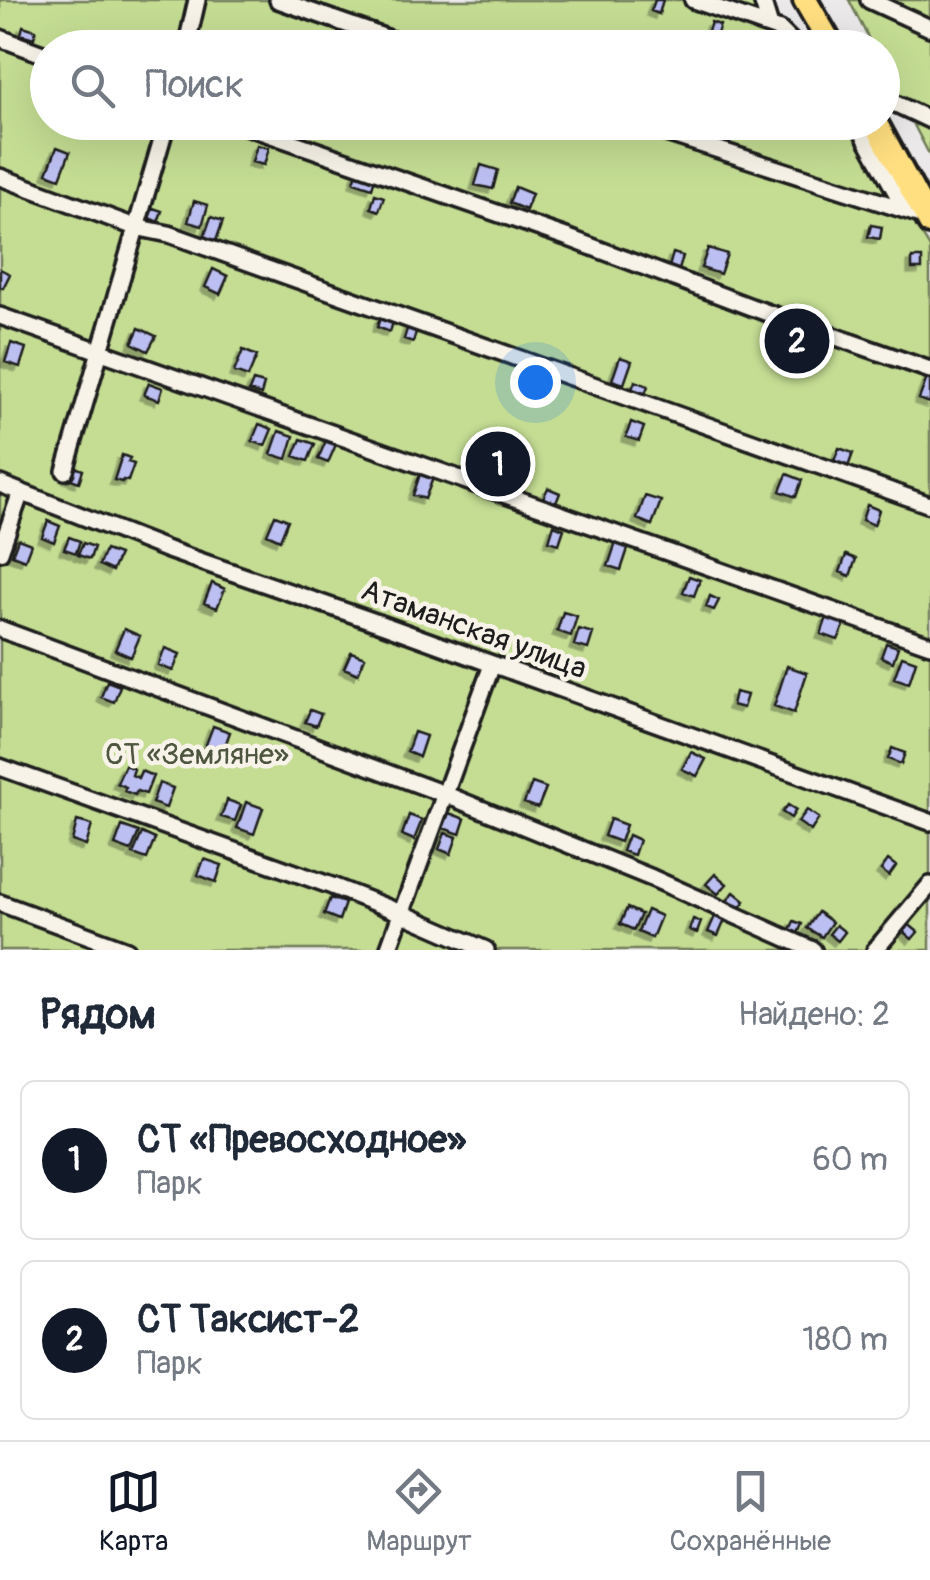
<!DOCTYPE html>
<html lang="ru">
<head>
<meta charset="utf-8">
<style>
  :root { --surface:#fff; --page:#f6f6f7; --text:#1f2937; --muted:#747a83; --line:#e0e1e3; --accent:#111827 }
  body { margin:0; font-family:Pangolin,sans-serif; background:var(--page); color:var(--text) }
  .you { position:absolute; left:535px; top:382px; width:35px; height:35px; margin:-25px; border:8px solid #fff; border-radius:50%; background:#1a73e8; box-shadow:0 0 0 15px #1a73e833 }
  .badge { display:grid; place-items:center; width:65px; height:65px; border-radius:50%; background:var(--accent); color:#fff; font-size:32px; font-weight:700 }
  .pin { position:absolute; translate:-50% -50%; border:5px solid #fff; box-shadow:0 2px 10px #0006 }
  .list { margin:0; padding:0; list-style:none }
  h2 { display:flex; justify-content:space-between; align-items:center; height:130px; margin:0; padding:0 40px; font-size:42px }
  h2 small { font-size:32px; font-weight:400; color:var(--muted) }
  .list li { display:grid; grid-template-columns:65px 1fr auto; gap:30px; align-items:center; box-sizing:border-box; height:160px; margin:0 20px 20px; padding:0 20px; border:2px solid var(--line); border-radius:15px }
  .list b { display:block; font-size:38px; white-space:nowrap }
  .list p { margin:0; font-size:32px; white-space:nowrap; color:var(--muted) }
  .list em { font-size:32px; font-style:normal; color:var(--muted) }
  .icon { flex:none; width:55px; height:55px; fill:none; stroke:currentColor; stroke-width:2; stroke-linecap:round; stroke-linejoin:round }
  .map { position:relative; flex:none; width:930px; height:950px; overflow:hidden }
  .search { position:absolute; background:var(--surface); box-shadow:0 10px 40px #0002; left:30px; right:30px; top:30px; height:110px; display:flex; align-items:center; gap:25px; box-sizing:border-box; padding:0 35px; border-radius:55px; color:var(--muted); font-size:38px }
  .sheet { height:490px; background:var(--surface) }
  nav { display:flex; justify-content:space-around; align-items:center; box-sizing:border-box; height:140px; border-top:2px solid var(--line); background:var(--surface); font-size:28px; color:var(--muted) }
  nav a { display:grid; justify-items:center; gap:5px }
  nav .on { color:var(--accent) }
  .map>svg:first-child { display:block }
</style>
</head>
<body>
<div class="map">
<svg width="930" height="950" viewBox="0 0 930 950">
  <defs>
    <filter id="shadow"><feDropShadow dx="-4.5" dy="4.5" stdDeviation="0" flood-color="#0004"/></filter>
  </defs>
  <rect width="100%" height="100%" fill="#ebe9ea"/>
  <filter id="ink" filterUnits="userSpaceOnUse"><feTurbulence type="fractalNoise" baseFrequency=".01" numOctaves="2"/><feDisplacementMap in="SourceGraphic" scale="20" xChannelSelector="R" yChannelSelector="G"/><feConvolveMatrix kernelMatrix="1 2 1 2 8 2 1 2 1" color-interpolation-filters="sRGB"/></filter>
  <g filter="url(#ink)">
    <!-- green -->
    <path fill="#c4dd93" stroke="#707c58" stroke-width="2.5" d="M 0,0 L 762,0 L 779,30 L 795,47 L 48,48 L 48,122 L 854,123 L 930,248 L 930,950 L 0,950 Z
      M 849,0 L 930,0 L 930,156 L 883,65 L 882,48 L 873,47 Z"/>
    <!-- building -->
    <path fill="#bcbff1" stroke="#1c1c1c" stroke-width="2.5" filter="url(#shadow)" d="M 655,0 L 663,0 L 659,14 L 651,11 Z
      M 711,22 L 720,25 L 716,37 L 707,34 Z
      M 23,26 L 36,30 L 34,38 L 21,34 Z
      M 257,145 L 269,148 L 264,165 L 252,162 Z
      M 57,147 L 70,152 L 60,178 L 47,173 Z
      M 481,165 L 498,170 L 493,189 L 475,185 Z
      M 357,172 L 375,178 L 372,188 L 354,182 Z
      M 515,187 L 532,194 L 526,210 L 509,203 Z
      M 375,194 L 384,197 L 379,211 L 371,208 Z
      M 194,201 L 208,205 L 202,226 L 188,222 Z
      M 153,208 L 162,211 L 158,222 L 149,218 Z
      M 211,217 L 223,221 L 216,241 L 204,237 Z
      M 871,225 L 882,227 L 880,239 L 868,237 Z
      M 708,248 L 727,254 L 720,274 L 701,268 Z
      M 673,253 L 683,256 L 679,270 L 669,267 Z
      M 912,258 L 922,258 L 922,269 L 912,269 Z
      M 0,269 L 10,274 L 3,288 L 0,287 Z
      M 213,269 L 228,276 L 220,294 L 205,287 Z
      M 380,318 L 393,322 L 390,332 L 377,327 Z
      M 408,326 L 417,329 L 413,342 L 404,339 Z
      M 139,328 L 156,336 L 148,351 L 132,343 Z
      M 11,343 L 26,348 L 20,367 L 5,362 Z
      M 243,350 L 257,356 L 248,377 L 234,372 Z
      M 620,357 L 632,361 L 624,384 L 612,380 Z
      M 927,378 L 930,379 L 930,403 L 919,399 Z
      M 253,381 L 264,384 L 261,395 L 249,391 Z
      M 635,381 L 648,386 L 645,394 L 632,389 Z
      M 149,383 L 163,388 L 159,400 L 144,395 Z
      M 631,422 L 644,427 L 639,441 L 626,437 Z
      M 259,424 L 272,429 L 265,446 L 252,441 Z
      M 279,431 L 294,436 L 287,459 L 271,454 Z
      M 327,438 L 337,442 L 328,463 L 318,459 Z
      M 301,439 L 315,444 L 308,461 L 294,456 Z
      M 839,448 L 853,453 L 848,467 L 834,461 Z
      M 122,455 L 130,458 L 128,462 L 134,464 L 128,481 L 123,480 L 122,482 L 114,480 Z
      M 72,466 L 83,470 L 79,482 L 68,478 Z
      M 420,474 L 433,478 L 425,499 L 413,495 Z
      M 787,474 L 802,480 L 796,497 L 780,491 Z
      M 548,488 L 560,493 L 556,503 L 543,498 Z
      M 645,496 L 661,501 L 652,525 L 637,519 Z
      M 867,505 L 879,510 L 874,525 L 862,520 Z
      M 275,515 L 288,520 L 280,540 L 267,534 Z
      M 48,521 L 60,526 L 54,542 L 42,537 Z
      M 554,525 L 564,529 L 559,544 L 549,541 Z
      M 69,537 L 80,541 L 76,553 L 64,549 Z
      M 18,539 L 31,544 L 25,560 L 12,555 Z
      M 616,542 L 629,546 L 621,570 L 608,566 Z
      M 83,543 L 94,547 L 90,559 L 78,555 Z
      M 105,550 L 119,555 L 112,571 L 99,565 Z
      M 846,555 L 856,559 L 850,576 L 840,572 Z
      M 689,576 L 700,580 L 694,596 L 683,592 Z
      M 212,583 L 225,589 L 217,608 L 204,603 Z
      M 710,596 L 719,600 L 714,610 L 706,607 Z
      M 563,612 L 577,616 L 571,636 L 557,631 Z
      M 827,617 L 845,624 L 838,640 L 821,634 Z
      M 124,629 L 140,636 L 131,657 L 115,650 Z
      M 579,629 L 593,633 L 588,649 L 574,645 Z
      M 886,643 L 898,647 L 893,662 L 881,657 Z
      M 165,648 L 180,654 L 173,671 L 158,665 Z
      M 351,652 L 365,657 L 358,674 L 344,668 Z
      M 902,656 L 916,661 L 909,683 L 894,678 Z
      M 787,666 L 807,673 L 794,713 L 774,706 Z
      M 107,681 L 120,686 L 114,702 L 101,697 Z
      M 735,692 L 747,695 L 743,708 L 732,705 Z
      M 310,710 L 321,714 L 316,726 L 305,722 Z
      M 213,726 L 230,732 L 222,754 L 205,747 Z
      M 414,732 L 426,736 L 419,757 L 407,752 Z
      M 892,748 L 905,753 L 901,764 L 888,759 Z
      M 691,752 L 706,759 L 697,776 L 682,769 Z
      M 125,765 L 134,769 L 132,775 L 138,778 L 141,771 L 153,776 L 146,794 L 137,791 L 135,795 L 124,791 L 126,787 L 117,783 Z
      M 159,783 L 173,788 L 166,808 L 152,803 Z
      M 532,783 L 546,788 L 538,808 L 524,803 Z
      M 227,800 L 241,805 L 235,821 L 221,817 Z
      M 246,802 L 263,808 L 254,834 L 237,828 Z
      M 788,805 L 796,810 L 791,818 L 782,812 Z
      M 807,810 L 819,818 L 811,831 L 798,822 Z
      M 449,813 L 465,819 L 460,834 L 443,828 Z
      M 409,815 L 422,820 L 414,840 L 402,835 Z
      M 610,819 L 626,825 L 620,842 L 604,836 Z
      M 77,821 L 92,825 L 86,846 L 72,841 Z
      M 122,826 L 139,832 L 131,851 L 115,845 Z
      M 142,833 L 155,839 L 147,859 L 133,854 Z
      M 445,833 L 457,837 L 451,854 L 439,849 Z
      M 628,835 L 639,840 L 634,855 L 622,851 Z
      M 204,859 L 222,865 L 216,882 L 198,875 Z
      M 888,860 L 896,866 L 889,876 L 881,870 Z
      M 715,874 L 727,884 L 718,894 L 706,884 Z
      M 734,892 L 745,901 L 738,910 L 727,901 Z
      M 330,898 L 345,903 L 339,920 L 324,914 Z
      M 627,908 L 641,914 L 634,930 L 620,924 Z
      M 647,910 L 661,916 L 652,938 L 638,932 Z
      M 818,912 L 832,922 L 822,937 L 807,928 Z
      M 715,916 L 725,920 L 718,936 L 708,932 Z
      M 693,919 L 701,922 L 697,933 L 689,930 Z
      M 794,921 L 802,924 L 797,936 L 789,932 Z
      M 906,922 L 918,932 L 912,939 L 900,929 Z
      M 836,925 L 845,932 L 838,941 L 829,934 Z"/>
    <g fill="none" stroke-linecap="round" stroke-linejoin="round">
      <defs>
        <path id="minor" d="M 278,0 L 415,48
          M 693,0 L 780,30 L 798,48
          M 762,0 L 770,26
          M 869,0 L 930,28
          M 0,38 L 48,56
          M 186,48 L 197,0
          M 896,104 L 930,120
          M 234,122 L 566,237 L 751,307 L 930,370
          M 632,122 L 927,217
          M 857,122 L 906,210
          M 0,177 L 135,227 L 169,234 L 930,505
          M 0,316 L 930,645
          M 65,471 L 167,122
          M 0,484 L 168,550 L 384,625 L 930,822
          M 0,552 L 21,492
          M 0,629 L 444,794 L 652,878 L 813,950
          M 0,767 L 332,886 L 401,913 L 486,950
          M 0,903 L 127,950
          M 388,950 L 492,665
          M 875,950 L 930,885"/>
        <path id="highway" d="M 805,0 L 833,48
          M 875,122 L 930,223"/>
      </defs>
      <!-- minor casing -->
      <use href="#minor" stroke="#1c1c1c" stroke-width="22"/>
      <!-- highway casing -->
      <use href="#highway" stroke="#1c1c1c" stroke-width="30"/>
      <!-- minor -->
      <use href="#minor" stroke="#f7f3e8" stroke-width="15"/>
      <!-- highway -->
      <use href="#highway" stroke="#ffdf80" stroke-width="22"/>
    </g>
  </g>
  <g text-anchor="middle" stroke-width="9" stroke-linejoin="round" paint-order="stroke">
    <!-- street labels -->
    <g font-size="30" fill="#1c1c1c" stroke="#f7f3e8">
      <text transform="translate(474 629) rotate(20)" y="10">Атаманская улица</text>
    </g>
    <!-- park labels -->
    <g font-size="30" fill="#4e5640" stroke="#f7f3e8">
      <text x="197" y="764">СТ «Земляне»</text>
    </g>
  </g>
</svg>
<div class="you"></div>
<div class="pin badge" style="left:498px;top:464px">1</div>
<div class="pin badge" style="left:797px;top:341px">2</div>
<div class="search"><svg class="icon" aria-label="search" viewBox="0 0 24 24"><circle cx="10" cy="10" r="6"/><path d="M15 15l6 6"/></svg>Поиск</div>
</div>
<section class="sheet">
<h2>Рядом<small>Найдено: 2</small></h2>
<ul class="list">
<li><span class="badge">1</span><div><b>СТ «Превосходное»</b><p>Парк</p></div><em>60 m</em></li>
<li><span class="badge">2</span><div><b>СТ Таксист-2</b><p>Парк</p></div><em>180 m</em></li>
</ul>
</section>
<nav>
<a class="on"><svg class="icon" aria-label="map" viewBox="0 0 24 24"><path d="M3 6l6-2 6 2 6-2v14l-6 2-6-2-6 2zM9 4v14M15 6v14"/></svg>Карта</a>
<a><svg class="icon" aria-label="directions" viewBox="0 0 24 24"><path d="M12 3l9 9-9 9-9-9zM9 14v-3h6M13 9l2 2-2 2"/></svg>Маршрут</a>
<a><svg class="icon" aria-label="saved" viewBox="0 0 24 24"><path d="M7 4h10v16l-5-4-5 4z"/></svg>Сохранённые</a>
</nav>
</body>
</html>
